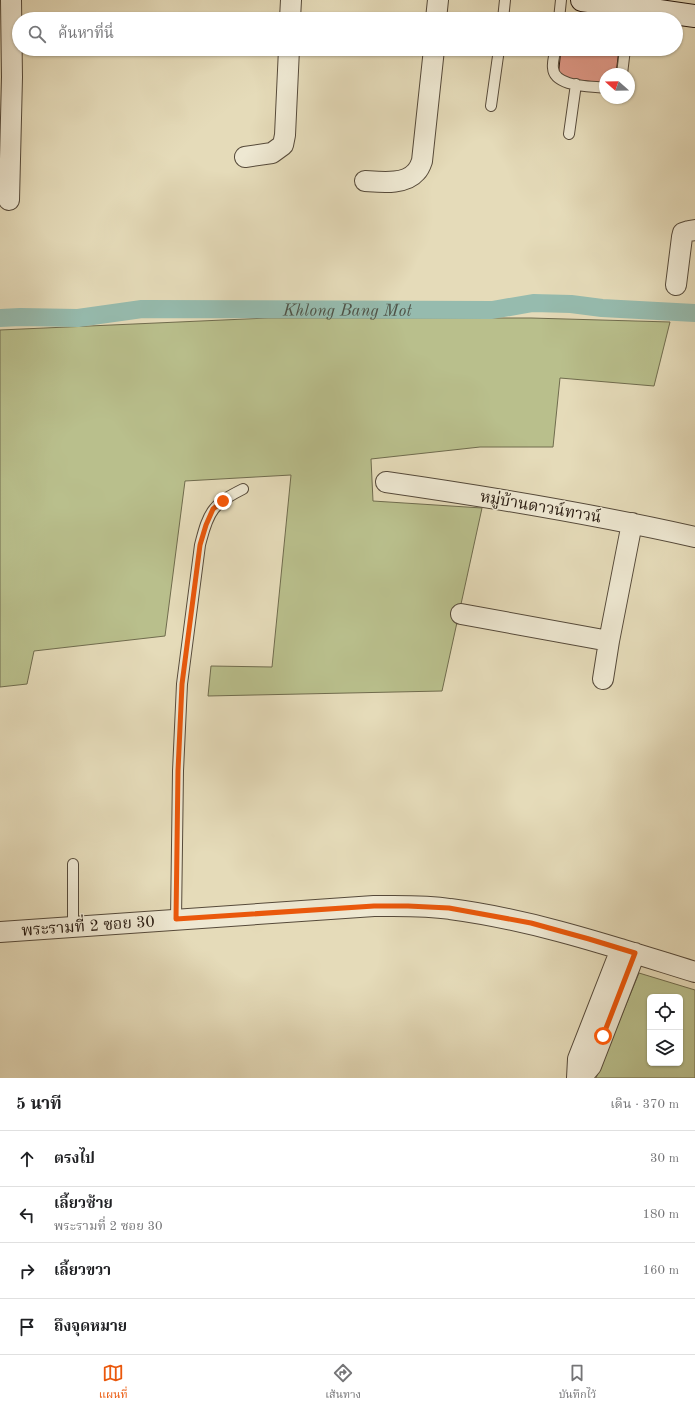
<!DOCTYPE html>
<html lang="th">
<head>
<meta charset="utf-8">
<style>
  :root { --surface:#fff; --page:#f6f6f6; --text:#202124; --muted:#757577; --line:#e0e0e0; --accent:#ea580c }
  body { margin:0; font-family:"Old Standard TT","Noto Serif Thai",serif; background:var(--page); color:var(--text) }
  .controls { position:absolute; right:12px; bottom:12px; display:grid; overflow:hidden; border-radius:6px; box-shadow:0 1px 3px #0004 }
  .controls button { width:36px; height:36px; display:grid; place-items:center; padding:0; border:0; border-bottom:1px solid var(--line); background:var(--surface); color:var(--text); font:20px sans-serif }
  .compass { position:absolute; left:599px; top:68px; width:36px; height:36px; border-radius:50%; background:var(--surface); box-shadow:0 1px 3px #0004; rotate:290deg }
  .stop { position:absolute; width:12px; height:12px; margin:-9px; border:3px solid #ea580c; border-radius:50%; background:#fff }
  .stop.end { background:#ea580c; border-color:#fff; box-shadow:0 1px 4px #0008 }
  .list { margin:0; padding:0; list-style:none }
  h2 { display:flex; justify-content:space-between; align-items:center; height:52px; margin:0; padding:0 16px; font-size:17px }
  h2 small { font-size:13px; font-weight:400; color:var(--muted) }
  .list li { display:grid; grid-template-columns:26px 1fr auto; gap:12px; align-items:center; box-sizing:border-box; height:56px; padding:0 16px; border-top:1px solid var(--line) }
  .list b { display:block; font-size:15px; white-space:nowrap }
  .list p { margin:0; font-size:13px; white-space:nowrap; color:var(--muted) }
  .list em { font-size:13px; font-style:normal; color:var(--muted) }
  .icon { flex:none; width:22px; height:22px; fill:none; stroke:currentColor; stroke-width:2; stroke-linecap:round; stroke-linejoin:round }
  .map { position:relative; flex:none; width:695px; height:1078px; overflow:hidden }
  .search { position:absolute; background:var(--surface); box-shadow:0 1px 3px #0004; left:12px; right:12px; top:12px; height:44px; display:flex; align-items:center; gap:10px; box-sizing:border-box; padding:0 14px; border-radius:22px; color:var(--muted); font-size:15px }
  .sheet { height:276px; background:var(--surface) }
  nav { display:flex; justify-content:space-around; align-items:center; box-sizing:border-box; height:56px; border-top:1px solid var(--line); background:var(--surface); font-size:11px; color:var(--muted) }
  nav a { display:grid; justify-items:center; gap:2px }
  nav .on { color:var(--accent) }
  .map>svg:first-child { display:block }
</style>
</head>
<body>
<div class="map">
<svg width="695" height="1078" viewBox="0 0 695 1078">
  <rect width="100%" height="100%" fill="#e5dbb9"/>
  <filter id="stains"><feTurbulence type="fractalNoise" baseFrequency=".005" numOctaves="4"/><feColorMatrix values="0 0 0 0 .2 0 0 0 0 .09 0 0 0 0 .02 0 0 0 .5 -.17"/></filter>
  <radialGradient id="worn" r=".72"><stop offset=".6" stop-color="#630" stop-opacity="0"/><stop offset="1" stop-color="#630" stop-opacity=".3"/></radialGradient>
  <!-- green -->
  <path fill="#b9bf8c" stroke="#706c4e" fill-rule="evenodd" d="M 268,318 L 531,318 L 670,322 L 654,386 L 560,378 L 553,447 L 480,447 L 371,459 L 373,501 L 482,508 L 442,691 L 208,696 L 211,666 L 272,667 L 291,475 L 185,481 L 165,636 L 34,651 L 27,684 L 0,687 L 0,330 Z
    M 639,973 L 695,990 L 695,1078 L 596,1078 ZM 650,997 L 680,997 L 680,1063 L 650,1063 Z"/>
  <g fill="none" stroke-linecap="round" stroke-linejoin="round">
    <!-- canal -->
    <path stroke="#96bbae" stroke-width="18" id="s1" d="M 0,318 L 20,317 L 78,318 L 142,309 L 492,310 L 533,303 L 571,304 L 602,308 L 695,313"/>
  </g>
  <!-- building -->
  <path fill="#e19988" stroke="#27190f" d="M 561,49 L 619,49 L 616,74 L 605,74 L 605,83 L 558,78 Z"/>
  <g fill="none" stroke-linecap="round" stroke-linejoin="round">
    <defs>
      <path id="lane" d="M 503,19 L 505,0
        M 559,19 L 561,0
        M 555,49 C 555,55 552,62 553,68 C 554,87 591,86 605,88
        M 622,74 L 625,49
        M 491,106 L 499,49
        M 569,134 L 576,84
        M 176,919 L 178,771 L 182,684 L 200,545 C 203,534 206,519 214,509 C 221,500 233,494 243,489
        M 73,926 L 73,864"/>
      <path id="street" d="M 290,19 L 291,0
        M 436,19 L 438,0
        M 245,157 L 272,153 L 283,145 L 285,135 L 289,49
        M 365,181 C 381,182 405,185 416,172 C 419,169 421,164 422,161 L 434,49
        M 9,200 L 12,77 L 11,0
        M 676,285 L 682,237 L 683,233 L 689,231 L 695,230
        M 386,482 C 490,497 593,514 695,537
        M 461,614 L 609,641
        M 603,679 L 609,641 L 632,523
        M 0,932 L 374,906 C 399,906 425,905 450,909 C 534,920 614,947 695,972
        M 577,1078 L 578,1059 L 621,949
        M 581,1078 L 591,1066 L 635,953"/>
      <path id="secondary" d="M 582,0 L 695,16"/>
    </defs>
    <!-- lane casing -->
    <use href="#lane" stroke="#564a3a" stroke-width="12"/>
    <!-- street casing -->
    <use href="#street" stroke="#564a3a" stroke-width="22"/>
    <!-- secondary casing -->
    <use href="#secondary" stroke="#27190f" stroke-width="24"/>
    <!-- lane -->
    <use href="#lane" stroke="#eee8d2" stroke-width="10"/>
    <!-- street -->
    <use href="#street" stroke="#eee8d2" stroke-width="20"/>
    <!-- secondary -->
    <use href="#secondary" stroke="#eee8d2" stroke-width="22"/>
  </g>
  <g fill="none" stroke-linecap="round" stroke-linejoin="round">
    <!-- route -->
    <path stroke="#ea580c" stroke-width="5" d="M 223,501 L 213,509 L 206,525 L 200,545 L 182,684 L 178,771 L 176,919 L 374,906 L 408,906 L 449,908 L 531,923 L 589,939 L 635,953 L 603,1036"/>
  </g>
  <g text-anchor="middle" stroke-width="3" stroke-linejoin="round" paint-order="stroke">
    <!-- street labels -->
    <g font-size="16" fill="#27190f" stroke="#eee8d2">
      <text transform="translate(541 506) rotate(10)" y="6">หมู่บ้านดาวน์ทาวน์</text>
      <text transform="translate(88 925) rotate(-4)" y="6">พระรามที่ 2 ซอย 30</text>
    </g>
    <!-- water labels -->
    <g font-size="17" font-style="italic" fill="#4e5247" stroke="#eee8d2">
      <text dy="6" stroke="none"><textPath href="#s1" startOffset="348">Khlong Bang Mot</textPath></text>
    </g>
  </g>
  <rect width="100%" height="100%" filter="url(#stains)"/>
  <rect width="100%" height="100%" fill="url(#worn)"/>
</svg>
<div class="controls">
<button><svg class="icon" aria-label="locate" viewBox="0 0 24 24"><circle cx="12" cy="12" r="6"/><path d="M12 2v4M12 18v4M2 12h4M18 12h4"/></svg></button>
<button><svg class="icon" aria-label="layers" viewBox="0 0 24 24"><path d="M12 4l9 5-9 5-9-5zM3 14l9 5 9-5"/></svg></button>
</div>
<svg class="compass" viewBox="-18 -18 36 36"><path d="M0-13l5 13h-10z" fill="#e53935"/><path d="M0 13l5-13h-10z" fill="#757577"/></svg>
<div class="stop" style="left:603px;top:1036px"></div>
<div class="stop end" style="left:223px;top:501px"></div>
<div class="search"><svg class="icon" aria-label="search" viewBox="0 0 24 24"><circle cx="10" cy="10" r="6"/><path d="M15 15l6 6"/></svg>ค้นหาที่นี่</div>
</div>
<section class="sheet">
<h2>5 นาที<small>เดิน · 370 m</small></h2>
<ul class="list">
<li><svg class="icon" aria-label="ahead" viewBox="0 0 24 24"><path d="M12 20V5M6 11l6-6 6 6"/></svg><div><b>ตรงไป</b></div><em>30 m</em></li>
<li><svg class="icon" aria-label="left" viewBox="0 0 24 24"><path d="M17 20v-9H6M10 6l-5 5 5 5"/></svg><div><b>เลี้ยวซ้าย</b><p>พระรามที่ 2 ซอย 30</p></div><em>180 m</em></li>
<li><svg class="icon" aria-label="right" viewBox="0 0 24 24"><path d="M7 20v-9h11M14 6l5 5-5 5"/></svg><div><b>เลี้ยวขวา</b></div><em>160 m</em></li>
<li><svg class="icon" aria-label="arrive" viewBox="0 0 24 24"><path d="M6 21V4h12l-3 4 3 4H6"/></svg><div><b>ถึงจุดหมาย</b></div></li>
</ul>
</section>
<nav>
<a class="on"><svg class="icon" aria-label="map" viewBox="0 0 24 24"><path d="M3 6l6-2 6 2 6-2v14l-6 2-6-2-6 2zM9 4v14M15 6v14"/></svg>แผนที่</a>
<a><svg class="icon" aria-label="directions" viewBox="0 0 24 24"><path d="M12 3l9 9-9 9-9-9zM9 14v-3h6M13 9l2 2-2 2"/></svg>เส้นทาง</a>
<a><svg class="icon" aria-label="saved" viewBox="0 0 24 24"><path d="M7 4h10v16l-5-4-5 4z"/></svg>บันทึกไว้</a>
</nav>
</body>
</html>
